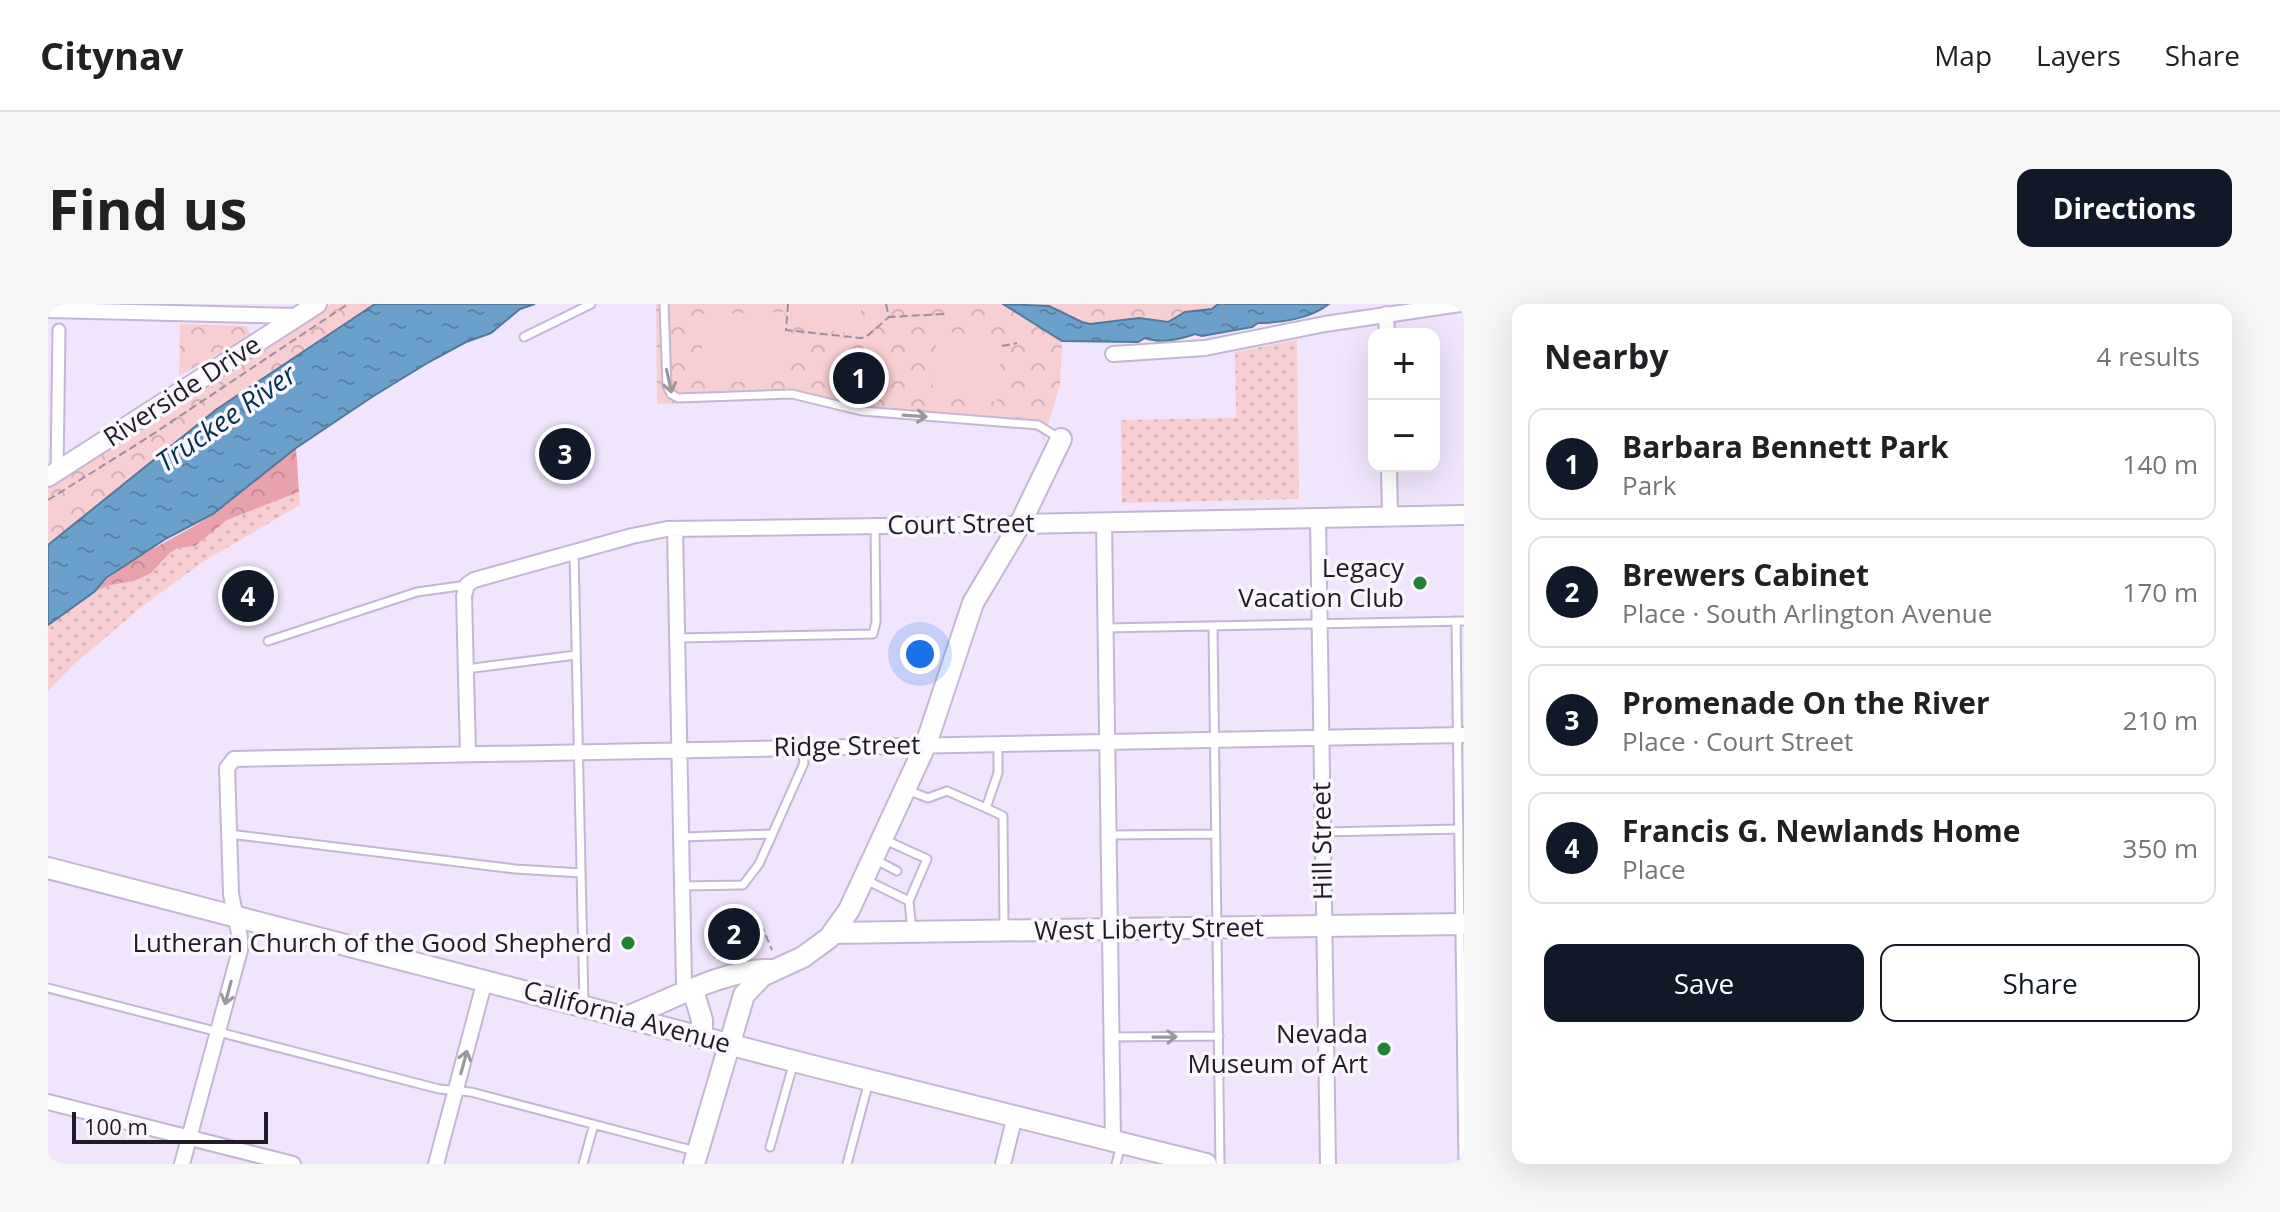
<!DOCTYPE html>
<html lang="en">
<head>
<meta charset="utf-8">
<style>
  :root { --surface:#fff; --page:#f6f6f6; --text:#202124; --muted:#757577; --line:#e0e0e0; --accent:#111827 }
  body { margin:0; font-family:"Open Sans",sans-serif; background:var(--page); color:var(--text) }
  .controls { position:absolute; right:24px; top:24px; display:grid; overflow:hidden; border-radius:16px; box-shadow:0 8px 32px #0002 }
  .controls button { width:72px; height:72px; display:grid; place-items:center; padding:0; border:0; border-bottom:2px solid var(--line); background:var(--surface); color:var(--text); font:40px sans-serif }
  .scale { position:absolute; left:24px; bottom:20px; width:196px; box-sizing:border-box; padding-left:8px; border:4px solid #201b25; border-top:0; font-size:22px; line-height:28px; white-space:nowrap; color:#201b25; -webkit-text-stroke:6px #f9f6fc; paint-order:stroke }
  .you { position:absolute; left:872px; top:350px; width:28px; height:28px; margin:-20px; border:6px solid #fff; border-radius:50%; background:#1a73e8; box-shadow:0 0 0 12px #1a73e833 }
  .badge { display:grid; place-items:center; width:52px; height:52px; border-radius:50%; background:var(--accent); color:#fff; font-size:26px; font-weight:700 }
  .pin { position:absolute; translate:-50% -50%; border:4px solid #fff; box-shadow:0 2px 8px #0006 }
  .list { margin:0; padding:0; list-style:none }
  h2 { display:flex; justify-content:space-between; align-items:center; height:104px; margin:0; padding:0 32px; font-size:34px }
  h2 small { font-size:26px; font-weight:400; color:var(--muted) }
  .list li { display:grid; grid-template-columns:52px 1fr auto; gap:24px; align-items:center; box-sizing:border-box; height:112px; margin:0 16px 16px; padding:0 16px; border:2px solid var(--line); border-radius:16px }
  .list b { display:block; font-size:30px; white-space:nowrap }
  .list p { margin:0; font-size:26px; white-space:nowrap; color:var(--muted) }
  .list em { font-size:26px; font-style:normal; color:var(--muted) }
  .actions { display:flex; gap:16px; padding:24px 32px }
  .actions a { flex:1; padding:18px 0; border:2px solid var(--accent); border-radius:16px; text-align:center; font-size:28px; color:var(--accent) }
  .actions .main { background:var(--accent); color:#fff }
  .map { position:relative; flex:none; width:1416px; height:860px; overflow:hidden; border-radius:16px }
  header { display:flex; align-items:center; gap:48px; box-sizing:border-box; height:112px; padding:0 40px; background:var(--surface); border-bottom:2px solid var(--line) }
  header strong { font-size:38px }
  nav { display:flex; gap:44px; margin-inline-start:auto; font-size:28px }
  .intro { display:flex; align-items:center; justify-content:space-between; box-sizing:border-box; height:192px; padding:0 48px }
  h1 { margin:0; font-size:56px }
  .button { padding:20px 36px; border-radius:16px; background:var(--accent); color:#fff; font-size:28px; font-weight:700 }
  main { display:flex; gap:48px; padding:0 48px }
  aside { flex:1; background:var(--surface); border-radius:16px; box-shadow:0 8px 32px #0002 }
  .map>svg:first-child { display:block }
</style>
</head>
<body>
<header>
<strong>Citynav</strong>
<nav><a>Map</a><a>Layers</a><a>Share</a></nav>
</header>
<div class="intro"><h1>Find us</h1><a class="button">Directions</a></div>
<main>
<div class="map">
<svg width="1416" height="860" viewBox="0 0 1416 860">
  <defs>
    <pattern id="grass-dots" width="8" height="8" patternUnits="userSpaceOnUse" patternTransform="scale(2)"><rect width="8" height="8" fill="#f7ced2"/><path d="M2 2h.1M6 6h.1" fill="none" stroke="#d3b0b4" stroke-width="1.8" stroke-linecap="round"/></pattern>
    <pattern id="forest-crowns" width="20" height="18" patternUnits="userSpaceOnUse" patternTransform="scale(2)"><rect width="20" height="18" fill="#e9a2ab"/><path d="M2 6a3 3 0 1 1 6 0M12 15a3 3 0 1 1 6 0" fill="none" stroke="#c88b93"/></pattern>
    <pattern id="park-crowns" width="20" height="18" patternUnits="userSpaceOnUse" patternTransform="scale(2)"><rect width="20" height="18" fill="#f7ced2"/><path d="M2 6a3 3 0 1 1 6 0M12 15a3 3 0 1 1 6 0" fill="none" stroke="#d3b0b4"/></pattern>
    <pattern id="water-ripples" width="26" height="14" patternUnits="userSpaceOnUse" patternTransform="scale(2)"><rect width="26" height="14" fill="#6aa0cb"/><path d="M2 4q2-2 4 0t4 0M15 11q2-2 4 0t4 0" fill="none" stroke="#5782a5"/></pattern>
  </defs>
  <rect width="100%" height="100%" fill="#f0e5fc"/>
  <!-- grass -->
  <path fill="url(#grass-dots)" d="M 1249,36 L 1251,195 L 1074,199 L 1073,116 L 1188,114 L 1187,48 Z
    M 251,188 L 252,201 L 156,257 L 91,305 L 24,362 L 0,387 L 0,321 L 46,288 L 62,281 L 86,277 L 114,259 L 123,248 L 130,244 L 147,242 L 179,216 Z"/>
  <!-- forest -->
  <path fill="url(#forest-crowns)" d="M 248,144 L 251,188 L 179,216 L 147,242 L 130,244 L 123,248 L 103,269 L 86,277 L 62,281 L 46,288 C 78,253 126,237 165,210 C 193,190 221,165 248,144 Z"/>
  <!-- park -->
  <path fill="url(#park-crowns)" d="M 283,0 L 327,0 L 169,105 L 0,241 L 0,184 Z
    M 608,0 L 955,0 L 1014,37 L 1012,81 L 995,137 L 995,132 L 987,125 L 821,113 L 746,94 L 609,100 Z
    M 992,0 L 1170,0 L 1164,5 L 1137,8 L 1120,18 L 1091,14 L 1042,20 Z
    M 132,20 L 198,22 L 202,30 L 201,33 L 131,72 Z"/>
  <!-- garden -->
  <path fill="#f7ced2" d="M 742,0 L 814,0 L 810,30 L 739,21 Z
    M 736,8 L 738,77 L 655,79 L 653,10 Z
    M 889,27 L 955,33 L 949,98 L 884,92 Z"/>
  <!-- water -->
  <path fill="url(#water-ripples)" stroke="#547899" stroke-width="2" d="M 327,0 L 487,0 L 472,5 L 443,29 L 418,38 L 381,58 L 324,93 L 248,144 L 165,210 L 119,234 L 58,274 L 46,288 L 0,321 L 0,241 L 169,105 Z
    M 955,0 L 1001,2 L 1034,18 L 1042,20 L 1091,14 L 1120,18 L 1137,8 L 1164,5 L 1170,0 L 1281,0 C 1262,15 1232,19 1210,19 L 1204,23 L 1154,32 L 1147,30 C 1133,35 1113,40 1097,34 L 1090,38 L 1014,37 Z"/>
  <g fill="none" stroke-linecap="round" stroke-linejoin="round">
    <defs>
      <path id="service" d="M 616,0 L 619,82 L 623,90 L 630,94 L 744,90 L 814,107 L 990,121 L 1011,134
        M 476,33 L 543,0
        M 526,248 L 536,701
        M 1408,317 L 1415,860
        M 1165,322 L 1172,860
        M 1058,324 L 1416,317
        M 629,334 L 825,330 L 828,318 L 827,221
        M 220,337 L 369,288 L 419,281
        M 418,365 L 528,351
        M 950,441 L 950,469 L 938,504 L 955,512 L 956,624
        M 859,486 L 880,494 L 899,487 L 938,504
        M 1274,528 L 1411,525
        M 181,530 L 467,565 L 533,569
        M 1062,531 L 1167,530
        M 633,533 L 724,530
        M 835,535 L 879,555 L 861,597
        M 826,555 L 849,567
        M 816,575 L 861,597 L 864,626
        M 634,582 L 695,581 L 711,560 L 756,459 L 754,443
        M 0,684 L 391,785 L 423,788 L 647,847
        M 1063,733 L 1171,732
        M 722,843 L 745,761
        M 535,860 L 546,820
        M 799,860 L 821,777
        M 1068,860 L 1073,841"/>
      <path id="pedestrian" d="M 9,167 L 11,26"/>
      <path id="minor" d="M 0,6 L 250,12
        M 1338,10 L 1339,30
        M 1065,50 L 1157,44 L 1277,20 L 1412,0
        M 1341,162 L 1342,212
        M 1270,214 L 1280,860
        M 1056,218 L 1065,836
        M 627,225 L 636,680 L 645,686
        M 420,450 L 416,292 L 419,281 L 426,276 L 584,232 L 619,225 L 972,220
        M 0,798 L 245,860
        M 134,860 L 192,646 L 192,634 L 183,590 L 179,464 L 186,455 L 1416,431
        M 388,860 L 437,676
        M 955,860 L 967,812"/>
      <path id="tertiary" d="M 0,173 L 269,0
        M 972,220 L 1416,211"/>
      <path id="secondary" d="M 0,564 L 765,762 L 1158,860
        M 786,629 L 1416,620
        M 645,686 L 654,716 L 654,732
        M 581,712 C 622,696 679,664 722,666
        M 646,860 L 696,691 L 714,672 L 755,653 L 781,634 L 801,606 L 878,440 L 925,299 L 972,220 L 1013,135"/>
    </defs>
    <!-- service casing -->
    <use href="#service" stroke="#c4b7d3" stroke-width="11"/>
    <!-- pedestrian casing -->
    <use href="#pedestrian" stroke="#c4b7d3" stroke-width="15"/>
    <!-- minor casing -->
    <use href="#minor" stroke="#c4b7d3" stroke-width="18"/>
    <!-- tertiary casing -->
    <use href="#tertiary" stroke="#c4b7d3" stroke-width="22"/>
    <!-- secondary casing -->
    <use href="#secondary" stroke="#c4b7d3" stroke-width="24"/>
    <!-- path -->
    <path stroke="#9990a2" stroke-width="2" stroke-dasharray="8 4" stroke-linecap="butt" d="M 740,0 L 738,26 L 812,34 L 818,33 L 841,13
      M 838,0 L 841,13 L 897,10
      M 1174,0 L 1178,24
      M 954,42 L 969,39
      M 0,196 L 99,134 L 300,0
      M 713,620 L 724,646"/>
    <!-- service -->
    <use href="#service" stroke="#fff" stroke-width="7"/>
    <!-- pedestrian -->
    <use href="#pedestrian" stroke="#fff" stroke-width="11"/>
    <!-- minor -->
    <use href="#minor" stroke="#fff" stroke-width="14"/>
    <!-- tertiary -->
    <use href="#tertiary" stroke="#fff" stroke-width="18"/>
    <!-- secondary -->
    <use href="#secondary" stroke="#fff" stroke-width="20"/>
  </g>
  <!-- one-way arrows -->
  <defs><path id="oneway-shaft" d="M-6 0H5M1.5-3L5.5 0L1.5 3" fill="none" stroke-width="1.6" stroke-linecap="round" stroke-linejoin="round" transform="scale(2)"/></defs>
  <g stroke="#9b989d">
    <use href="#oneway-shaft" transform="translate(621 77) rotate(78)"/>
    <use href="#oneway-shaft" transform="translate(867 112) rotate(4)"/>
    <use href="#oneway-shaft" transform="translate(180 689) rotate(105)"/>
    <use href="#oneway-shaft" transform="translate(1117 733) rotate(-1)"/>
    <use href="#oneway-shaft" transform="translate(416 758) rotate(-75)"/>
  </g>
  <!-- markers -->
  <g fill="#208235" stroke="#f9f6fc" stroke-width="3">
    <circle cx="1372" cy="279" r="8"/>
    <circle cx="580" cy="639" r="8"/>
    <circle cx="1336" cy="745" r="8"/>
  </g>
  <g text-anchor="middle" stroke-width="7" stroke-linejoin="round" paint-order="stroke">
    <!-- street labels -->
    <g font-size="26" fill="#201b25" stroke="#f9f6fc">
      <text transform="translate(134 87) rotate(-33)" y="9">Riverside Drive</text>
      <text transform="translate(913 220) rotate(-1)" y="9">Court Street</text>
      <text transform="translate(799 442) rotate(-1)" y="9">Ridge Street</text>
      <text transform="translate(1274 537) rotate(-91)" y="9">Hill Street</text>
      <text transform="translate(1101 625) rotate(-1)" y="9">West Liberty Street</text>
      <text transform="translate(579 713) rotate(15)" y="9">California Avenue</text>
    </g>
    <!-- poi labels -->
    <g font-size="26" fill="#201b25" stroke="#f9f6fc" text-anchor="end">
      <text x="1356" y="273">Legacy<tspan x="1356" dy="30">Vacation Club</tspan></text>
      <text x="564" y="648">Lutheran Church of the Good Shepherd</text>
      <text x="1320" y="739">Nevada<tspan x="1320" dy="30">Museum of Art</tspan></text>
    </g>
    <!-- water labels -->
    <g font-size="28" font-style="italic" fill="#05324e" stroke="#f9f6fc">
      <text transform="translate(178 114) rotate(-35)" y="10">Truckee River</text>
    </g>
  </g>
</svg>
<div class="controls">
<button>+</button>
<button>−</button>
</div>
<div class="scale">100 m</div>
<div class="you"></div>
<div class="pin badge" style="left:811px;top:74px">1</div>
<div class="pin badge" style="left:686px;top:630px">2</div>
<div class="pin badge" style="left:517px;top:150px">3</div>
<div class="pin badge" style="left:200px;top:292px">4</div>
</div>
<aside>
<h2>Nearby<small>4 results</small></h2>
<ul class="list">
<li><span class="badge">1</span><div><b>Barbara Bennett Park</b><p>Park</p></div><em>140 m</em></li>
<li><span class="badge">2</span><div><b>Brewers Cabinet</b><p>Place · South Arlington Avenue</p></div><em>170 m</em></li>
<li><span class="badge">3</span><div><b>Promenade On the River</b><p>Place · Court Street</p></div><em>210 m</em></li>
<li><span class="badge">4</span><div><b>Francis G. Newlands Home</b><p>Place</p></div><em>350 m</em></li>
</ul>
<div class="actions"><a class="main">Save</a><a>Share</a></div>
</aside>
</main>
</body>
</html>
